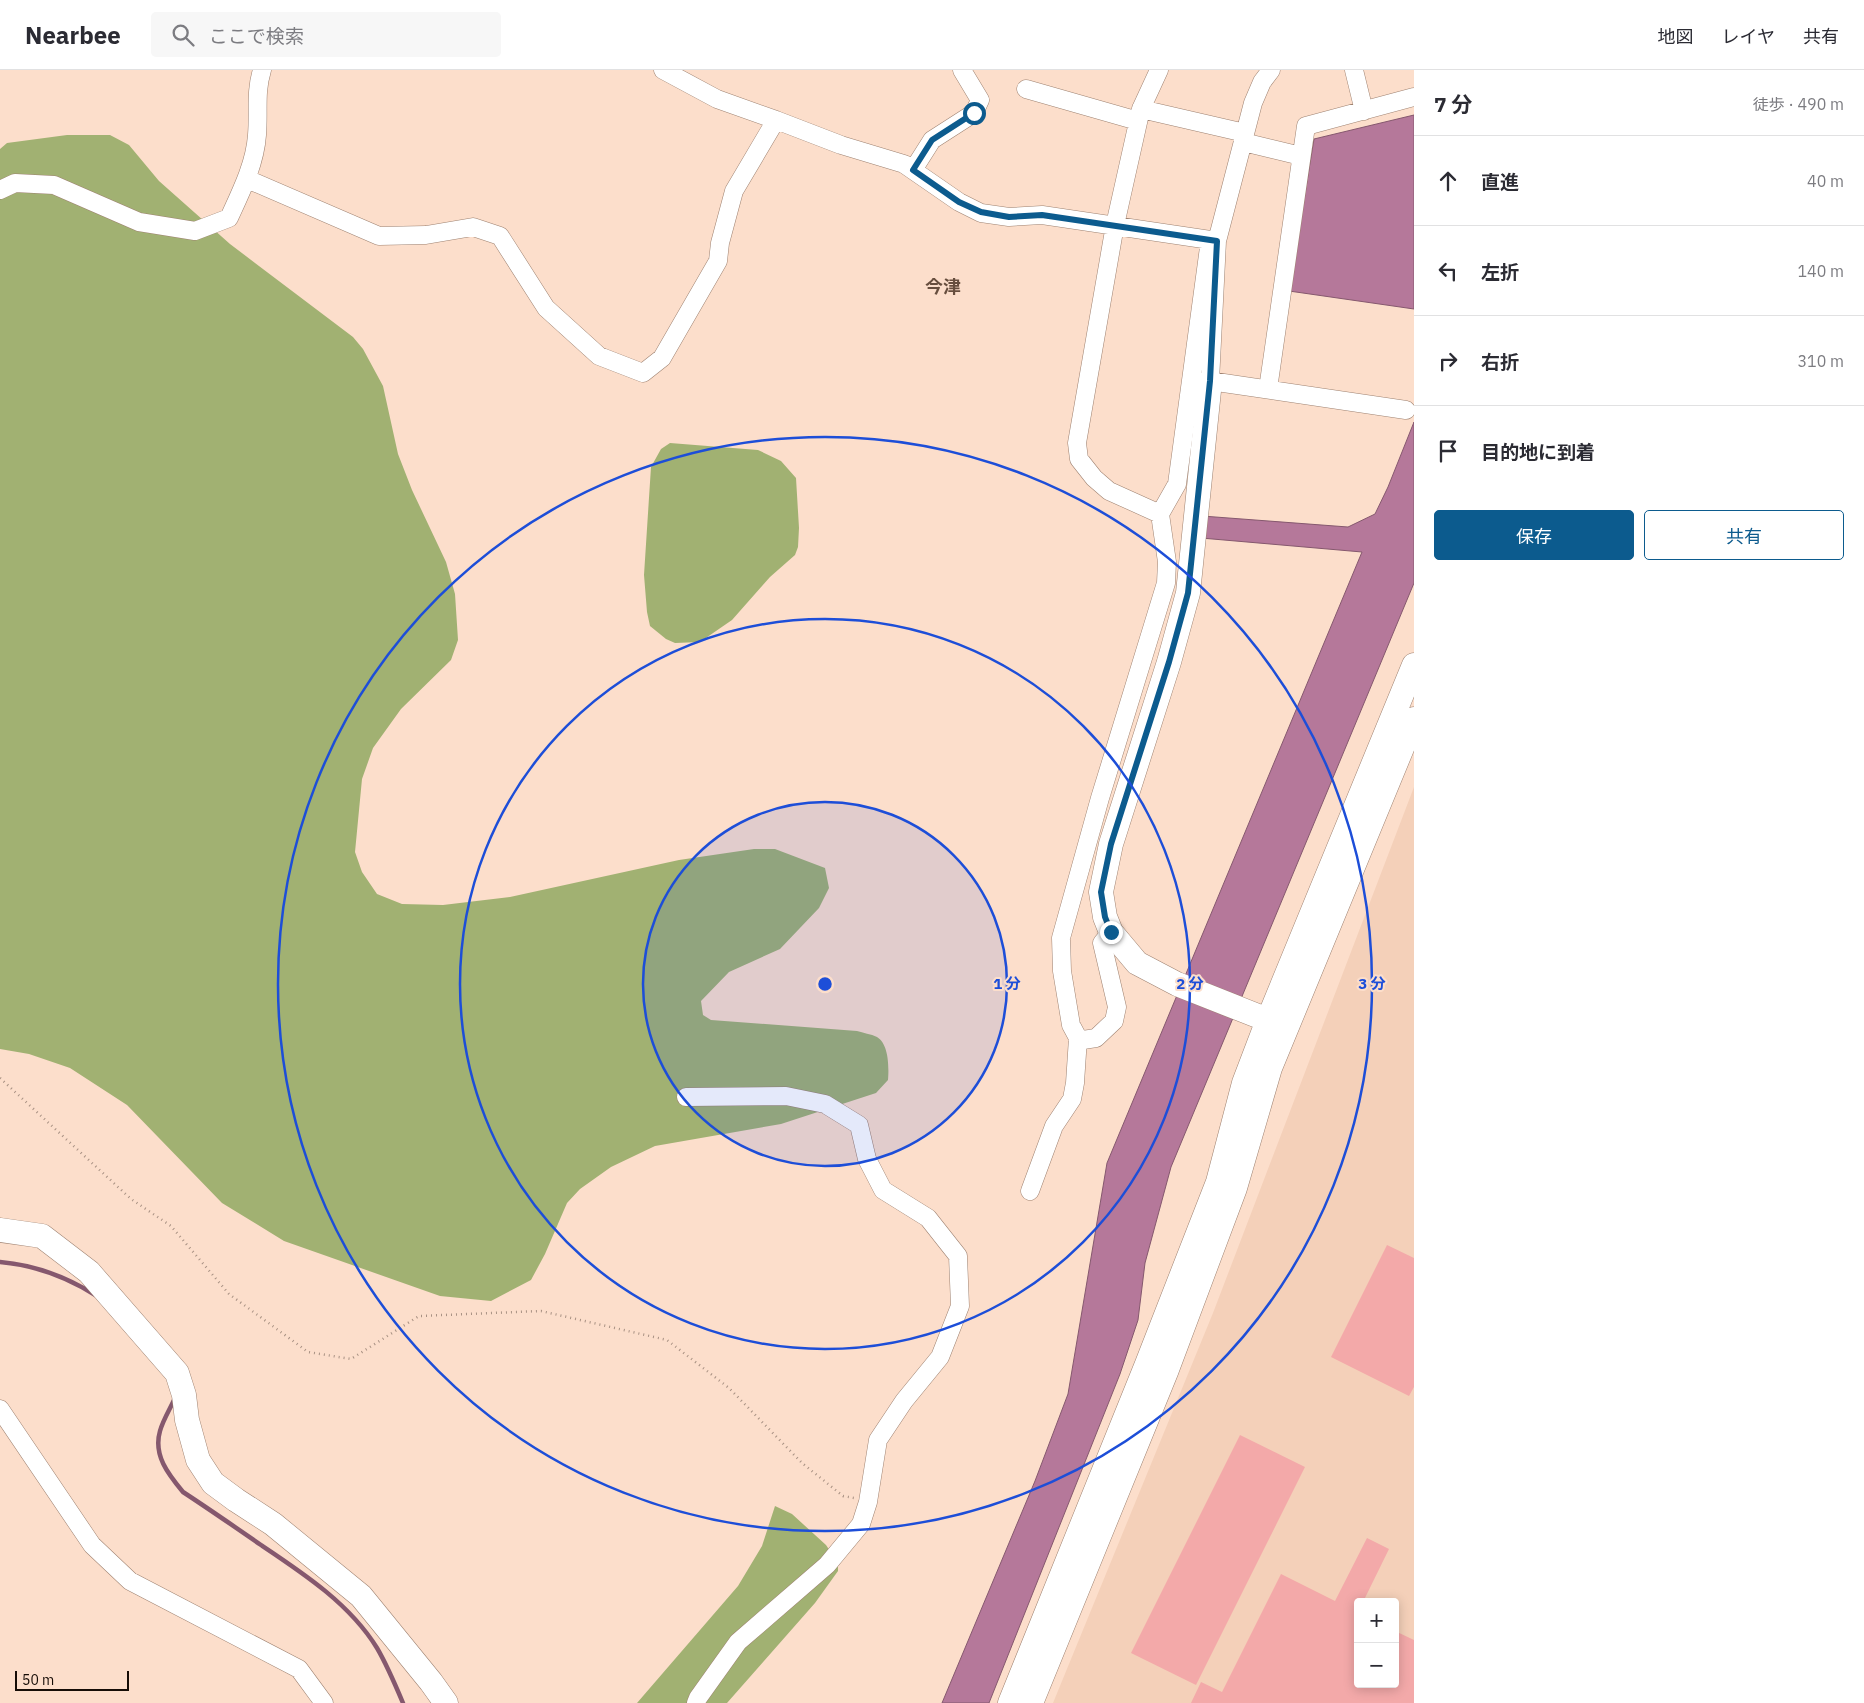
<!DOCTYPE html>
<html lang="ja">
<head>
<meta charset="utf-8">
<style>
  :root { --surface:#fff; --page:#f7f7f7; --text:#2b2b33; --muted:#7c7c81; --line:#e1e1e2; --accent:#0c5b8e }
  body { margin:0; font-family:"IBM Plex Sans","Noto Sans JP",sans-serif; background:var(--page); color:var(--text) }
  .controls { position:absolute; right:15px; bottom:15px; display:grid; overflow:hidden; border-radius:5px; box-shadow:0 2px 12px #0003 }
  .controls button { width:45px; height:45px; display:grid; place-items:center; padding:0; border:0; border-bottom:1px solid var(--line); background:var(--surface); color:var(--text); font:25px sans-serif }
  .scale { position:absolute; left:15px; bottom:12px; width:114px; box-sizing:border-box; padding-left:5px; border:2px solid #160c06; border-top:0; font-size:14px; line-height:18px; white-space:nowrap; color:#160c06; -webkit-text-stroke:4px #fcdecb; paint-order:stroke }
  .stop { position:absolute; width:15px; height:15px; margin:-11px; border:4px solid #0c5b8e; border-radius:50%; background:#fff }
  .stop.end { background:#0c5b8e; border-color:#fff; box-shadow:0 1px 5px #0008 }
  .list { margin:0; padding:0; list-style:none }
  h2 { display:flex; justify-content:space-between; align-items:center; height:65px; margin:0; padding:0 20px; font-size:21px }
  h2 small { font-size:16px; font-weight:400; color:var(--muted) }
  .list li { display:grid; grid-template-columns:32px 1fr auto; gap:15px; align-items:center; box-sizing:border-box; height:90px; padding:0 20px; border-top:1px solid var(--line) }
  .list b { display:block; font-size:19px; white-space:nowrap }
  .list em { font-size:16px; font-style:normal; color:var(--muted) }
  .actions { display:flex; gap:10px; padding:15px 20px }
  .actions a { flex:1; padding:11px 0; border:1px solid var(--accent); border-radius:5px; text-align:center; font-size:18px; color:var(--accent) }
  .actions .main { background:var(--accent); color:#fff }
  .icon { flex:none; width:28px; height:28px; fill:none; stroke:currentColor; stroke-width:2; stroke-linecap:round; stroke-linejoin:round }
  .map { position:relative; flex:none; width:1414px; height:1633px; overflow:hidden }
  header { display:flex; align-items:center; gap:30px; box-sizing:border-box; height:70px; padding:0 25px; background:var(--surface); border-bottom:1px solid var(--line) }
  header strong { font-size:24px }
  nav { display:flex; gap:28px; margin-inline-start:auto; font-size:18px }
  .search { width:350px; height:45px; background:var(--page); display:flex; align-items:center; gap:12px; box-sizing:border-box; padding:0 18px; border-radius:5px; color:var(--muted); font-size:19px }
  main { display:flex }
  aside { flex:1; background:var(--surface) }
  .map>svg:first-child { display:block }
</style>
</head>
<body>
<header>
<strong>Nearbee</strong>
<div class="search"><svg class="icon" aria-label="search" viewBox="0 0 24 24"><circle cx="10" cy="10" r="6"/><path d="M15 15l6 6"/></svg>ここで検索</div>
<nav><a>地図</a><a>レイヤ</a><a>共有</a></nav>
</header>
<main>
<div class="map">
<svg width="1414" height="1633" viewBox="0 0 1414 1633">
  <rect width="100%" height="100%" fill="#fcdecb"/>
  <!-- built -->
  <path fill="#f4d0b9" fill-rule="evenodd" d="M 1414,717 L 1414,1633 L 1053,1633 L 1213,1243 ZM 1358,1532 L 1395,1532 L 1395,1614 L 1358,1614 Z"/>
  <!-- forest -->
  <path fill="#a1b172" d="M 67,65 L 110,65 L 129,75 L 159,111 L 230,174 L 353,267 L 363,279 L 383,316 L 398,384 L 412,420 L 446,492 L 455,524 L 458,570 L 451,590 L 401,639 L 373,678 L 362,709 L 355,782 L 362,802 L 377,824 L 402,834 L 443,835 L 510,827 L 679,790 L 754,779 L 775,779 L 825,798 L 829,818 L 819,838 L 780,879 L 729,902 L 701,931 L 703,945 L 711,950 L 857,961 C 863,963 871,964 877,967 C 889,974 889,998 888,1010 L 876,1023 L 781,1054 L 655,1076 L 611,1097 L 580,1119 L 567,1133 L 545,1184 L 531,1210 L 491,1231 L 440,1226 L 284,1171 L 222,1133 L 127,1035 L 70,998 L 29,984 L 0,979 L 0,79 L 7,73 Z
    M 670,373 L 758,380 L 781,391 L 796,408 L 799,458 L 798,477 L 795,485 L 770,507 L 732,550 L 700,572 L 675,573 L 666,569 L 650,556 L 647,542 L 644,505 L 651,397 L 661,379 Z
    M 775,1436 L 792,1444 L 826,1475 L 838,1493 L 838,1501 L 815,1533 L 727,1633 L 637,1633 L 738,1516 L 762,1476 Z"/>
  <!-- water -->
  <path fill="#b5789a" stroke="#85586e" d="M 1414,45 L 1414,239 L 1289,221 L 1314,69 Z
    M 1414,352 L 1414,513 L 1171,1097 L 1145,1193 L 1138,1250 L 1120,1304 L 989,1633 L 942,1633 L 1035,1411 L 1068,1324 L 1107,1093 L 1362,482 L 1201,468 L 1202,446 L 1348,457 L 1375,444 L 1388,417 Z"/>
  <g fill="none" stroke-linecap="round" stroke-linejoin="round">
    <!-- stream -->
    <path stroke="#85586e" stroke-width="4.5" d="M 0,1192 C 35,1195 67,1207 97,1226
      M 175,1328 C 170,1339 163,1350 160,1361 C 153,1385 168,1404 183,1422 C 209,1439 235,1457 261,1475 C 303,1503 350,1534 377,1578 C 387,1595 395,1614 403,1633"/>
  </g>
  <!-- building -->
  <path fill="#f3a9a9" d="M 1387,1175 L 1414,1188 L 1414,1317 L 1409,1326 L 1331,1287 Z
    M 1240,1365 L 1305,1397 L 1196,1615 L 1131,1583 Z
    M 1367,1468 L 1389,1479 L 1363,1532 L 1358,1532 L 1358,1614 L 1395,1614 L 1395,1561 L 1414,1570 L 1414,1633 L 1191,1633 L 1201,1612 L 1222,1622 L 1281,1504 L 1335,1531 Z"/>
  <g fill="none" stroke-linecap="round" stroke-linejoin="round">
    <defs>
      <path id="street" d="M 663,0 L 717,29 L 776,50 L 841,75 L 904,94 L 959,132 L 981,143 L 1009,147 L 1042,145 L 1217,171 L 1210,311 L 1406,340
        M 1159,0 L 1141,39 L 1115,155 L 1077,373 L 1079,389 L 1094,408 L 1109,421 L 1160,444
        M 1354,0 L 1364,41
        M 1026,19 L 1138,51
        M 1141,39 L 1245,63
        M 1243,72 L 1301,86
        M 913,100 L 932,70 L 974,43 L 980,30 L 962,0
        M 247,109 L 379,166 L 426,165 L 473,157 L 500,166 L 546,238 L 599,286 L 643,303 L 662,288 L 718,191 L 720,173 L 734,121 L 776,50
        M 0,120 L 15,113 L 54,115 L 139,152 L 195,161 L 229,148 C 241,122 255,94 257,65 C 259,41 255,23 262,0
        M 1217,171 L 1253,33 L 1262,12 L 1271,0
        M 1268,319 L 1306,56 L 1414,27
        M 1111,862 L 1102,873 L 1117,937 L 1114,951 L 1096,968 L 1083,970 L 1078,968 L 1071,955 L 1062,901 L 1061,868 L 1100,728 L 1166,513 L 1167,492 L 1160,444 L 1177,414 L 1210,170
        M 686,1027 L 786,1026 L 825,1034 L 859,1055 L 867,1089 L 883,1120 L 928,1148 L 958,1186 L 960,1236 L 940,1287 L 904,1331 L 878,1370 L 868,1432 L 861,1454 L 827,1495 L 738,1572 L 698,1628 L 696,1633
        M 1030,1121 L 1054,1056 L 1072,1029 L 1075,1013 L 1078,968
        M 0,1339 L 92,1475 L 130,1511 L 299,1599 L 324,1633"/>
      <path id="secondary" d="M 1210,311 L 1188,523 L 1169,592 L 1111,774 L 1101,822 L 1105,847 L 1111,862 L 1137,893 L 1177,914 L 1283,956
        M 0,1160 L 42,1166 L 89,1202 L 177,1303 L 184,1325 L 187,1350 L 198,1390 L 213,1413 L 236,1430 L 273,1454 L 361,1526 L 431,1612 L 446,1633
        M 1010,1633 L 1147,1294 L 1218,1112 L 1244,1013 L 1268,950 L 1414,595
        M 1031,1633 L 1166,1302 L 1235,1118 L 1270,998 L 1414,649"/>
    </defs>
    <!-- street casing -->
    <use href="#street" stroke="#9e8271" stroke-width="19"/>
    <!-- secondary casing -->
    <use href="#secondary" stroke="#9e8271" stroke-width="25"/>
    <!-- path -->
    <path stroke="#a89183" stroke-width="2.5" stroke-dasharray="1 4" stroke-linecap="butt" d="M 0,1008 L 131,1129 L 171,1156 L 229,1224 L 308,1282 L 351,1289 L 419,1246 L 541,1241 L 667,1270 L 729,1318 L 802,1393 L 843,1426 L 854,1428"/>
    <!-- street -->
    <use href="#street" stroke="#fff" stroke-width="18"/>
    <!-- secondary -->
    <use href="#secondary" stroke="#fff" stroke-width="24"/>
  </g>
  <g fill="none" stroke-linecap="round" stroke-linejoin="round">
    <!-- route -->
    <path stroke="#0c5b8e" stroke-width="6" d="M 974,43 L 932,70 L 913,100 L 959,132 L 981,142 L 1009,147 L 1042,145 L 1217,171 L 1210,311 L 1188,523 L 1169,592 L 1111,774 L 1101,822 L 1105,847 L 1111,862"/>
  </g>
  <!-- distance rings -->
  <circle cx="825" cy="914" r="182" fill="#1d4ed8" fill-opacity=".12"/>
  <g fill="none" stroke="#1d4ed8" stroke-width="2.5">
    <circle cx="825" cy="914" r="182"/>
    <circle cx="825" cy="914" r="365"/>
    <circle cx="825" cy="914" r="547"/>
  </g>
  <g text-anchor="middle" stroke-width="4" stroke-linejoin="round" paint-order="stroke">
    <!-- quarter labels -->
    <g font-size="18" font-weight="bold" fill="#674e3e" stroke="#fcdecb">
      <text x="943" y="223">今津</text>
    </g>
  </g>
  <circle cx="825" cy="914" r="8" fill="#1d4ed8" stroke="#fcdecb" stroke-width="2.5"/>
  <g font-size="15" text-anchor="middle" font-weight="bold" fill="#1d4ed8" stroke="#fcdecb" stroke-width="4" stroke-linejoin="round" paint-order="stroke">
    <text x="1007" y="919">1 分</text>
    <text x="1190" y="919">2 分</text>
    <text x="1372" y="919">3 分</text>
  </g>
</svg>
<div class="controls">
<button>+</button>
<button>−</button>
</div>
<div class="scale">50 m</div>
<div class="stop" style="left:974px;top:43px"></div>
<div class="stop end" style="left:1111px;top:862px"></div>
</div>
<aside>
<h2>7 分<small>徒歩 · 490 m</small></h2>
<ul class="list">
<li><svg class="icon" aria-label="ahead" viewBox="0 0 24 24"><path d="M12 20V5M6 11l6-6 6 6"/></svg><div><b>直進</b></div><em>40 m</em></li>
<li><svg class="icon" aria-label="left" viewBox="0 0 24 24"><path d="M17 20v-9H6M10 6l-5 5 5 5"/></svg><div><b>左折</b></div><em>140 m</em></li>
<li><svg class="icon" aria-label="right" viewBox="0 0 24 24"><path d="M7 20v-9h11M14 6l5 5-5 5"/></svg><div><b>右折</b></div><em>310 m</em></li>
<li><svg class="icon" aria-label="arrive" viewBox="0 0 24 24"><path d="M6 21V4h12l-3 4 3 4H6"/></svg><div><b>目的地に到着</b></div></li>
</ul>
<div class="actions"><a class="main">保存</a><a>共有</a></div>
</aside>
</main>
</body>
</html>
